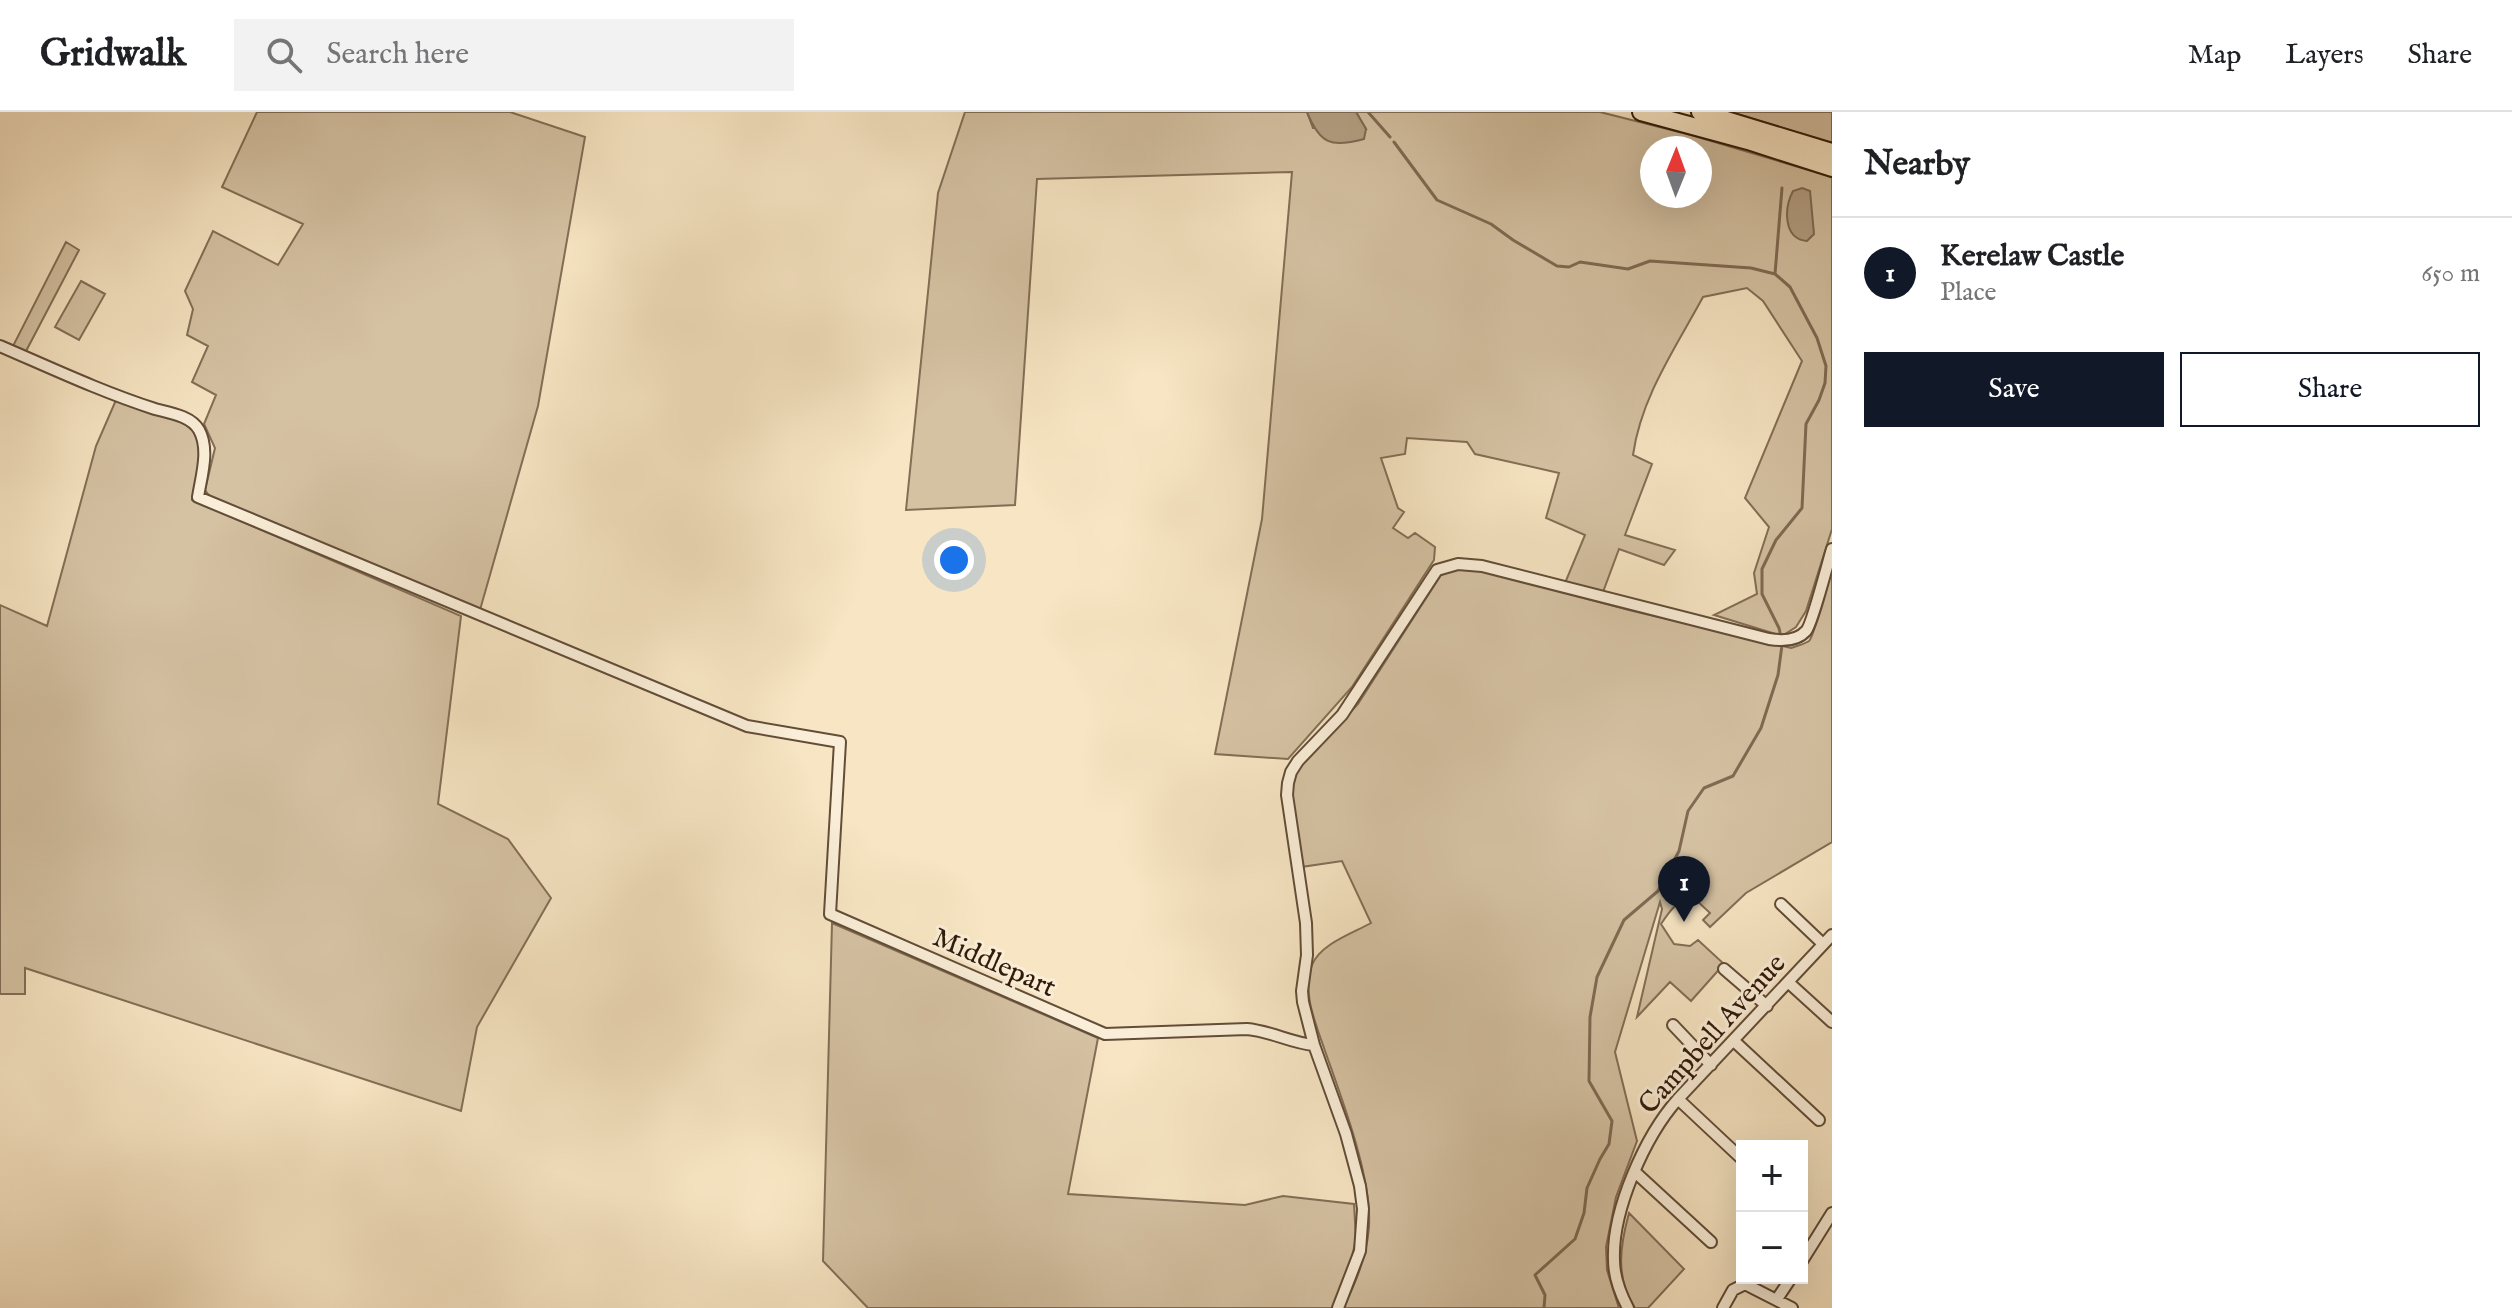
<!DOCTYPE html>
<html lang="en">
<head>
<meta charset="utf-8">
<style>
  :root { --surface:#fff; --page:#f2f2f2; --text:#202124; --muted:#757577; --line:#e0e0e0; --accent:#111827 }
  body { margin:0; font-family:"IM FELL English",serif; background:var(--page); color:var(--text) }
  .controls { position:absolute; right:24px; bottom:24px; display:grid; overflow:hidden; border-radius:0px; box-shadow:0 8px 32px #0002 }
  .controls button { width:72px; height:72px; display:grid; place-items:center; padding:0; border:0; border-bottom:2px solid var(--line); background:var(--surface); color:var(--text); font:40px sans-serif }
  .compass { position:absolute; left:1640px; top:24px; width:72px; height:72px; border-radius:50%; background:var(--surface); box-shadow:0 8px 32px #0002; rotate:1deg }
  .you { position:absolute; left:954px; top:448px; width:28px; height:28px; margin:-20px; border:6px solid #fff; border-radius:50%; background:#1a73e8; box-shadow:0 0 0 12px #1a73e833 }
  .badge { display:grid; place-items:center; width:52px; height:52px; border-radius:50%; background:var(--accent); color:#fff; font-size:26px; font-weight:700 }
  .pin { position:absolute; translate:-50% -66px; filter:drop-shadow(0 2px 4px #0008) }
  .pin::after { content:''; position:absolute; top:42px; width:28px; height:24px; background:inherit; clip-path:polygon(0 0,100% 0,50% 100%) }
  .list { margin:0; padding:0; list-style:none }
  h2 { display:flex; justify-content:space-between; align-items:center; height:104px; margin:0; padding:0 32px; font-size:34px }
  h2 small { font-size:26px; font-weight:400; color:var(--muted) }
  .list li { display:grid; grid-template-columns:52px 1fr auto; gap:24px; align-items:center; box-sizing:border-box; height:112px; padding:0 32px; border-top:2px solid var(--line) }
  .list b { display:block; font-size:30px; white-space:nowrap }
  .list p { margin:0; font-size:26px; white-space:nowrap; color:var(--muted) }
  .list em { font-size:26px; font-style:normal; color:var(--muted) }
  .actions { display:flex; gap:16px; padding:24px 32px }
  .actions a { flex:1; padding:18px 0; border:2px solid var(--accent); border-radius:0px; text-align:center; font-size:28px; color:var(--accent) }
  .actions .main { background:var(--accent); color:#fff }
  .icon { flex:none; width:44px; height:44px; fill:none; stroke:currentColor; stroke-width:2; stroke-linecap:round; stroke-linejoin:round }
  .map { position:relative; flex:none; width:1832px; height:1196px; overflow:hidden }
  header { display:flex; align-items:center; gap:48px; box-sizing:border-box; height:112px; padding:0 40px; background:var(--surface); border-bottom:2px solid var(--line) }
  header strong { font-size:38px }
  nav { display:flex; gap:44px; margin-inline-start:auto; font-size:28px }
  .search { width:560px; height:72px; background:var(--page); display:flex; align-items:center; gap:20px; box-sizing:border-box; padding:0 28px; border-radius:0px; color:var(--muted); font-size:30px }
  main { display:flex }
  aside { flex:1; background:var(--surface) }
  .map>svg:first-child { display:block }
</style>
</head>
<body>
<header>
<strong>Gridwalk</strong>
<div class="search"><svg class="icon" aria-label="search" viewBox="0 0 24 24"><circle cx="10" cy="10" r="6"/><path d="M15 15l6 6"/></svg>Search here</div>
<nav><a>Map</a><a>Layers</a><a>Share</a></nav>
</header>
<main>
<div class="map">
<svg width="1832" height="1196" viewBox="0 0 1832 1196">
  <rect width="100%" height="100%" fill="#f7e5c3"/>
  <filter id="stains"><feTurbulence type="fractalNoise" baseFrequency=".0025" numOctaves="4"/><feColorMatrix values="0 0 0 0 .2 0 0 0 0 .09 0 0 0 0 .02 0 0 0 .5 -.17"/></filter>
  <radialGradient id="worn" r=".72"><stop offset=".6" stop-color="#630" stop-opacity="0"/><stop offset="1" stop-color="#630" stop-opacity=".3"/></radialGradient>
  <!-- green -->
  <path fill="#d5c2a3" stroke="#836e56" stroke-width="2" fill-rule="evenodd" d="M 257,0 L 510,0 L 585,25 L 538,294 L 480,498 L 211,386 L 205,378 L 215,336 L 204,312 L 216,283 L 192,270 L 208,234 L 187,223 L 193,197 L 185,179 L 213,119 L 278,153 L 303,112 L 222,75 Z
    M 965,0 L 1307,0 L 1313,16 L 1366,17 L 1356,0 L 1600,0 L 1691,23 L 1832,65 L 1832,417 L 1806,499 L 1796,515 L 1782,524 L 1714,503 L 1757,482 L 1754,461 L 1769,415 L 1745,386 L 1802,249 L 1763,189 L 1747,176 L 1703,185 C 1676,235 1641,285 1633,343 L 1652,352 L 1625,423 L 1675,438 L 1664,453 L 1619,437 L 1603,480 L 1565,471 L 1585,423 L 1546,406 L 1559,361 L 1475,342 L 1467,330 L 1407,326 L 1405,342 L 1381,346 L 1398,396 L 1404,400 L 1393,416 L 1408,426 L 1415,421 L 1435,435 L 1434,448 L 1352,575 L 1288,647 L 1215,642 L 1262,407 L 1292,60 L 1037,67 L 1015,393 L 906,398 L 938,81 ZM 1652,36 L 1700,36 L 1700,84 L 1652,84 Z
    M 1732,0 L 1832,0 L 1832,31 L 1734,1 Z
    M 66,130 L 79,138 L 25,241 L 13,234 Z
    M 81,169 L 105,182 L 79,228 L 55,215 Z
    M 116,288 C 139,295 193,304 199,330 C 204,348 195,370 192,388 L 461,504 L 438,692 L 508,727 L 551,786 L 477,915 L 461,999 L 25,856 L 25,882 L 0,882 L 0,493 L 47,514 L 96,334 Z
    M 1832,455 L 1832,730 L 1746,781 L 1710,815 L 1703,808 L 1710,801 L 1693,785 C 1676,790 1671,797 1661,812 L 1674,832 L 1690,834 L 1698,828 L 1724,852 L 1691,889 L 1670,870 L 1637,905 L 1662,797 L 1660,790 L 1615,940 L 1637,1029 L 1616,1085 L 1606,1135 L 1607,1158 L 1619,1196 L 1343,1196 C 1356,1171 1367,1143 1369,1115 C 1372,1064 1341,985 1324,936 C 1315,910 1302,880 1312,853 C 1320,832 1353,821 1371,811 L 1342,749 L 1301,755 L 1290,684 L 1297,658 L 1358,592 L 1441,463 L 1458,457 L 1483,459 L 1629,498 L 1791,536 C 1796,534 1805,532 1809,529 C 1815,523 1828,467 1832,455 Z
    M 832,811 L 1098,926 L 1068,1082 L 1245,1093 L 1283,1084 L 1354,1092 L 1356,1127 L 1350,1154 L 1332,1196 L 868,1196 L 823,1149 Z
    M 1629,1101 L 1684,1157 L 1648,1196 L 1635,1196 C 1615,1166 1620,1134 1629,1101 Z"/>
  <!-- water -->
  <path fill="#b4a084" stroke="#806a53" stroke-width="2" d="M 1307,0 L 1356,0 L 1366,17 L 1364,27 C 1331,36 1320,32 1307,0 Z
    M 1802,76 L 1810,79 L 1814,122 L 1807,129 C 1783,127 1784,96 1793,79 Z"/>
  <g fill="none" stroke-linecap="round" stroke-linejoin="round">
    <!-- stream -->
    <path stroke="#806a53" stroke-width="3" d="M 1368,0 L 1390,25
      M 1394,30 L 1437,88 L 1491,112 L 1513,128 L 1557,154 L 1569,155 L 1580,150 L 1628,157 L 1650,149 L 1751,156 L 1775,162 L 1790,175 L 1817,226 L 1826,254 L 1825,271 L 1819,288 L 1806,312 L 1802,396 L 1776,428 L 1762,457 L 1762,482 L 1779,516 L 1781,525
      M 1775,162 L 1782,76
      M 1544,1196 L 1545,1183 L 1535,1163 L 1575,1127 L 1584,1101 L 1587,1076 L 1600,1047 L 1609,1032 L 1612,1009 L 1589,969 L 1590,905 L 1597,865 L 1624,808 L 1658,779 L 1679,739 L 1688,699 L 1704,676 L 1733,664 L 1761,616 L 1778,563 L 1782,533"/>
    <defs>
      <path id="minor" d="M 0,234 C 51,256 102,280 155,297 C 170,301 191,304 199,318 C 210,338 201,365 198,385 L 747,614 L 840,630 L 830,802 L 1105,922 L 1247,917 C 1271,919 1291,931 1314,933
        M 1781,792 L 1823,832
        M 1724,857 L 1767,894
        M 1788,870 L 1832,910
        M 1673,913 L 1711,953
        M 1734,929 L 1819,1008
        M 1678,987 L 1742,1047
        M 1635,1060 L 1711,1130
        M 1802,1149 L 1832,1101
        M 1777,1187 L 1791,1166
        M 1338,1196 L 1360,1139 L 1363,1097 L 1360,1074 L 1346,1022 L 1314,933 L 1303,890 L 1302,879 L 1307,843 L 1306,811 L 1287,683 L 1288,671 L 1291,660 L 1298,649 L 1342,603 L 1437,458 L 1458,452 L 1482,454 L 1769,527 C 1781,529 1797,529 1806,519 C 1812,513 1828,450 1832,437
        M 1628,1196 C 1620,1181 1614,1166 1614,1148 C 1612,1098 1645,1024 1678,987 L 1832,823
        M 1723,1196 L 1733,1178 L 1745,1172 L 1792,1196"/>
      <path id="trunk" d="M 1641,0 L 1748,29 L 1832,56
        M 1700,0 L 1832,40"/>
    </defs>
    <!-- minor casing -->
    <use href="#minor" stroke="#624d38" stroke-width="14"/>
    <!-- trunk casing -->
    <use href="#trunk" stroke="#311a09" stroke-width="20"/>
    <!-- minor -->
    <use href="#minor" stroke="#faeed8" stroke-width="10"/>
    <!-- trunk -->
    <use href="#trunk" stroke="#f7e5c3" stroke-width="16"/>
  </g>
  <g text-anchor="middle" stroke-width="6" stroke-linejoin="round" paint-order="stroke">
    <!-- street labels -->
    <g font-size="28" fill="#311a09" stroke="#faeed8">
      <text transform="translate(995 849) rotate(24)" y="10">Middlepart</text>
      <text transform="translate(1711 921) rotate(-48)" y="10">Campbell Avenue</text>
    </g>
  </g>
  <rect width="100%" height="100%" filter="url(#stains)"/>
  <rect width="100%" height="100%" fill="url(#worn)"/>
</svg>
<div class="controls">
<button>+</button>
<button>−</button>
</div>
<svg class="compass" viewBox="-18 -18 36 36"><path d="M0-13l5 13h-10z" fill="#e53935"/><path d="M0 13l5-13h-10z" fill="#757577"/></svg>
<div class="you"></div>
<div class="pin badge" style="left:1684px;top:810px">1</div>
</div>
<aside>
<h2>Nearby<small></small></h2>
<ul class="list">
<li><span class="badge">1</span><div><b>Kerelaw Castle</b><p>Place</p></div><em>650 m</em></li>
</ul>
<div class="actions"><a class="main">Save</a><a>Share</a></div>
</aside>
</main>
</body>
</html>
